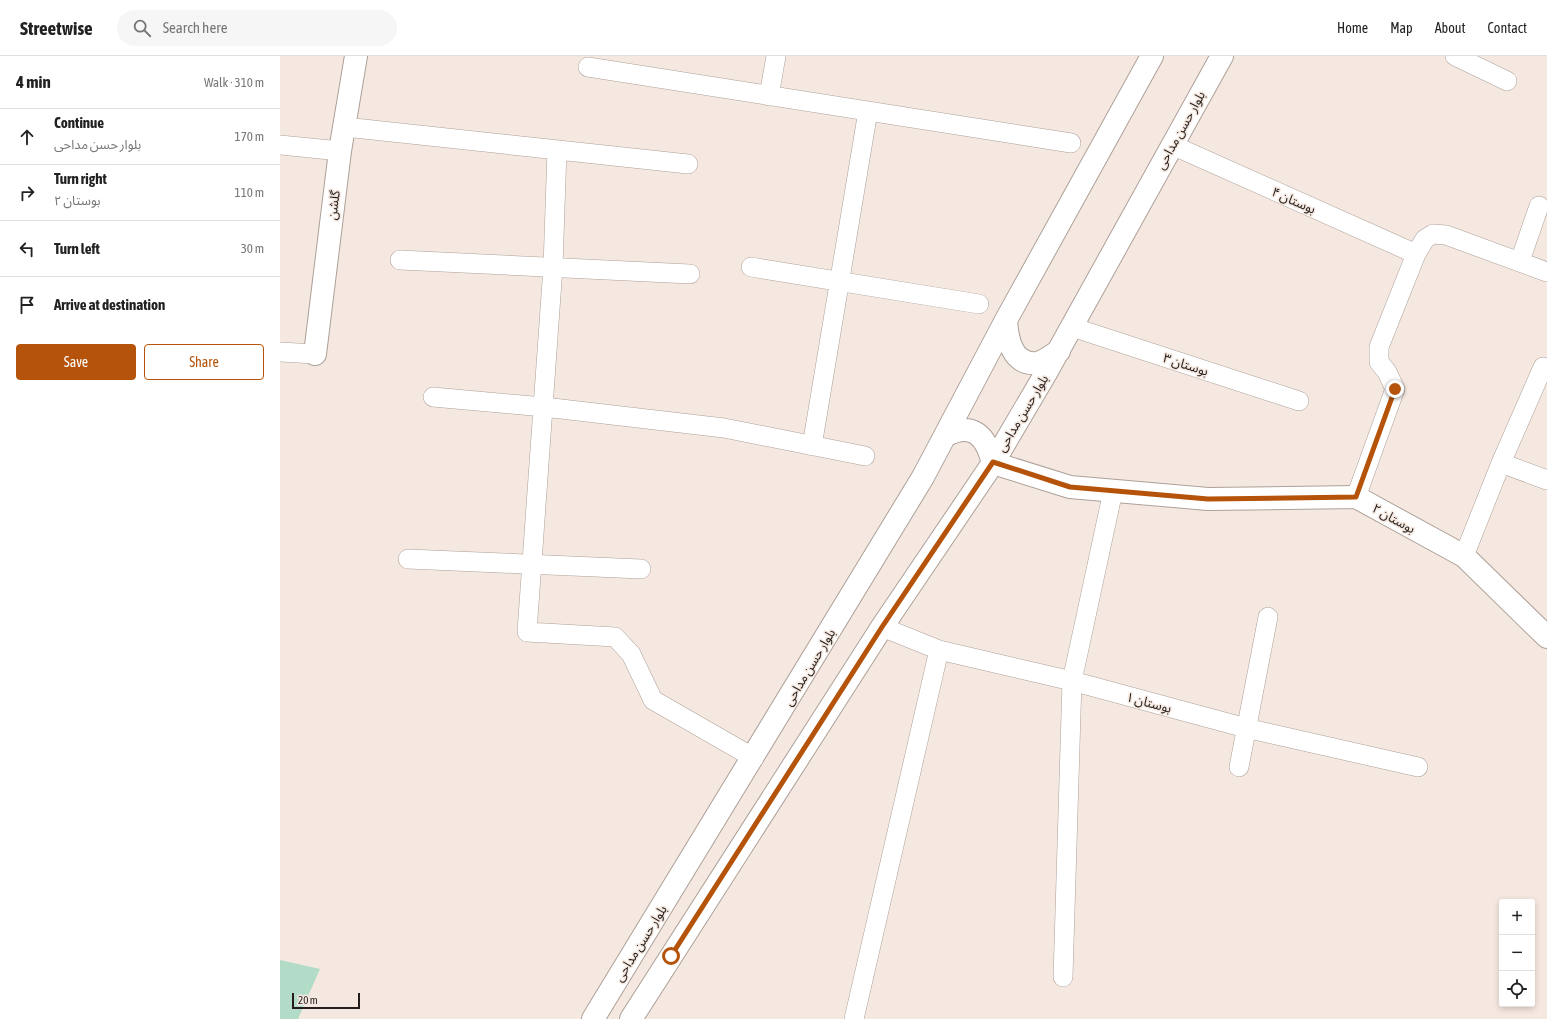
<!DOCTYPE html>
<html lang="en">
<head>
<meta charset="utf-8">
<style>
  :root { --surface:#fff; --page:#f6f6f6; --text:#222; --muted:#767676; --line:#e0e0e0; --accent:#b45309 }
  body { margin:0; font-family:"Asap Condensed","Noto Sans Arabic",sans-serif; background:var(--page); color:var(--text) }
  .controls { position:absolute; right:12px; bottom:12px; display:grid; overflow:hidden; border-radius:4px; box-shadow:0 2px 6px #0003 }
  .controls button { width:36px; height:36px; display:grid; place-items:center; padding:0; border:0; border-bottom:1px solid var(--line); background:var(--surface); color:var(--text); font:20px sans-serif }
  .scale { position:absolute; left:12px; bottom:10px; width:68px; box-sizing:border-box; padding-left:4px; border:2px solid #231e1b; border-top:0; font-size:11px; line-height:14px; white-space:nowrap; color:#231e1b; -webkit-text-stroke:3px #f5e8e0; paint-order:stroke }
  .stop { position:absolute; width:12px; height:12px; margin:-9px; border:3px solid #b45309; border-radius:50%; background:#fff }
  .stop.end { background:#b45309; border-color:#fff; box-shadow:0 1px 4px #0008 }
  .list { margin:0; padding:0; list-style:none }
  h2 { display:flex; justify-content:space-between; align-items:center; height:52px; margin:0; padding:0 16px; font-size:17px }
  h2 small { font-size:13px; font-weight:400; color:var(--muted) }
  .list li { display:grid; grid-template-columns:26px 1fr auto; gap:12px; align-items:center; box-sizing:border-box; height:56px; padding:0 16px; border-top:1px solid var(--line) }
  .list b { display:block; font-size:15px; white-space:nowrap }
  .list p { margin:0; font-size:13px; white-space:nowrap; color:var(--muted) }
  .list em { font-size:13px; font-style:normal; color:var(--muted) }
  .actions { display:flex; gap:8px; padding:12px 16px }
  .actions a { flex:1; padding:9px 0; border:1px solid var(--accent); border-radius:4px; text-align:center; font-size:14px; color:var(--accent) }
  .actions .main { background:var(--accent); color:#fff }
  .icon { flex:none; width:22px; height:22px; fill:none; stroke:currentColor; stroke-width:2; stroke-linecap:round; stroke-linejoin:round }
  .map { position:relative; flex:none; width:1267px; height:963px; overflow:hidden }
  header { display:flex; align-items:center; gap:24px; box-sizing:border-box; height:56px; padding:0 20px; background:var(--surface); border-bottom:1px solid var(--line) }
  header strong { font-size:19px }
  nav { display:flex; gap:22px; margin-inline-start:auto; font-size:14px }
  .search { width:280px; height:36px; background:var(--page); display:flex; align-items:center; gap:10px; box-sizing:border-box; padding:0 14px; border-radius:22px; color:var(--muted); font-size:15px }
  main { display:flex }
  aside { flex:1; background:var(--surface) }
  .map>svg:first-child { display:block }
</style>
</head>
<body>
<header>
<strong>Streetwise</strong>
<div class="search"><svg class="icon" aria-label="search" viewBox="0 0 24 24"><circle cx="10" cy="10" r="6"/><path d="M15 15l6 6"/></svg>Search here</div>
<nav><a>Home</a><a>Map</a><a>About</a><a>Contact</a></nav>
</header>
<main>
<aside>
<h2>4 min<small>Walk · 310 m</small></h2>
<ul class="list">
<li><svg class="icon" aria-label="ahead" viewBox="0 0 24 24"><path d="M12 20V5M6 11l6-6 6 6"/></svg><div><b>Continue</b><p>بلوار حسن مداحی</p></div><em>170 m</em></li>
<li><svg class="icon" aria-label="right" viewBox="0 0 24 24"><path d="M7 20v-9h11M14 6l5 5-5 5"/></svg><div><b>Turn right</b><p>بوستان ۲</p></div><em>110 m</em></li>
<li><svg class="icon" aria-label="left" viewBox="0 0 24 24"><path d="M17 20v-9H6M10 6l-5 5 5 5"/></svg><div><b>Turn left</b></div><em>30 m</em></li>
<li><svg class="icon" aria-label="arrive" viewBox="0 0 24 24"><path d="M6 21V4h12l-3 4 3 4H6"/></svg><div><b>Arrive at destination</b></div></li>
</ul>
<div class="actions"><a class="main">Save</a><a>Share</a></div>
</aside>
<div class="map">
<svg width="1267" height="963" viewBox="0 0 1267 963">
  <rect width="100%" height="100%" fill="#f5e8e0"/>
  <!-- green -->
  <path fill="#b2dcc7" d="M 0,904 L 40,913 L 18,963 L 0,963 Z"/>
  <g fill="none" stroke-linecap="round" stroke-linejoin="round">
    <defs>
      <path id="minor" d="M 1175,0 L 1227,25
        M 308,11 L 791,87
        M 489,40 L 496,0
        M 65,71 L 408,108
        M 0,89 L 60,95
        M 892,89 L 1136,198
        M 277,94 L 273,211 L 247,576 L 335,581 L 351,598 L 373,644 L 474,702
        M 120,204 L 410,218
        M 1240,205 L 1259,150
        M 471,211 L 699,248
        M 792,271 L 1019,345
        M 0,296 L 35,298
        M 153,341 L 264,351 L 444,372 L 585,400
        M 532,390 L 588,55
        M 1221,407 L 1267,424
        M 1076,441 L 1115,333 L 1107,316 L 1099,306 L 1099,291 L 1136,198 L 1145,183 L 1153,178 L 1166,179 L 1267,216
        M 1184,500 L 1221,407 L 1263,311
        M 128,503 L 361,513
        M 602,571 L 659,594 L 792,625 L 966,672 L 1138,711
        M 959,711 L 988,561
        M 783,921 L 792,625 L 833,435
        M 574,963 L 659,594"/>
      <path id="tertiary" d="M 35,298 L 60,95 L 76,0
        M 713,407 L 790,431 L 928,443 L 1076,441 L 1184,500 L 1267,581"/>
      <path id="primary" d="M 726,264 C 727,282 732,310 757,307 C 764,306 772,299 779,295
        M 665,380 C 693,365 706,380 713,407
        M 313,963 L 643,421 L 726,264 L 872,0
        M 351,963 L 602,571 L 713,407 L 766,317 L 942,0"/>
    </defs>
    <!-- minor casing -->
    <use href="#minor" stroke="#ada098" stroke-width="20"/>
    <!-- tertiary casing -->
    <use href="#tertiary" stroke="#ada098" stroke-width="24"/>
    <!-- primary casing -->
    <use href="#primary" stroke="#ada098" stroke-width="24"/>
    <!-- minor -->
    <use href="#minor" stroke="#fff" stroke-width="19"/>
    <!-- tertiary -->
    <use href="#tertiary" stroke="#fff" stroke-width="22"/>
    <!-- primary -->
    <use href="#primary" stroke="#fff" stroke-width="22"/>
  </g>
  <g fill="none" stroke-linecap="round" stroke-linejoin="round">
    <!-- route -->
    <path stroke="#b45309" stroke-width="5" d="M 391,900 L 602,571 L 713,406 L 790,431 L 928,443 L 1076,441 L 1115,333"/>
  </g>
  <g text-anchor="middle" stroke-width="3" stroke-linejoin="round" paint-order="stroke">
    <!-- street labels -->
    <g font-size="13" fill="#231e1b" stroke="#f5e8e0">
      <text transform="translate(900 74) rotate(-61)" y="5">بلوار حسن مداحی</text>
      <text transform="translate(1014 144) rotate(24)" y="5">بوستان ۴</text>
      <text transform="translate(53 149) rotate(-83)" y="5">گلشن</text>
      <text transform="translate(906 308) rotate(18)" y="5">بوستان ۳</text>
      <text transform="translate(742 357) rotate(-59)" y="5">بلوار حسن مداحی</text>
      <text transform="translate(1114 462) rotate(29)" y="5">بوستان ۲</text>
      <text transform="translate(529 611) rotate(-59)" y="5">بلوار حسن مداحی</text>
      <text transform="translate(869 646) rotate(15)" y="5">بوستان ۱</text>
      <text transform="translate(360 887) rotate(-58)" y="5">بلوار حسن مداحی</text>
    </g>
  </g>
</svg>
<div class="controls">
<button>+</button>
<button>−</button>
<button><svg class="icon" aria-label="locate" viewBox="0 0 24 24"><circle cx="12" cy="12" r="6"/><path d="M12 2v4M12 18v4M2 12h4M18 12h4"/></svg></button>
</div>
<div class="scale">20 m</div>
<div class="stop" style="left:391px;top:900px"></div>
<div class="stop end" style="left:1115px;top:333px"></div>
</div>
</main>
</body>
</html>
